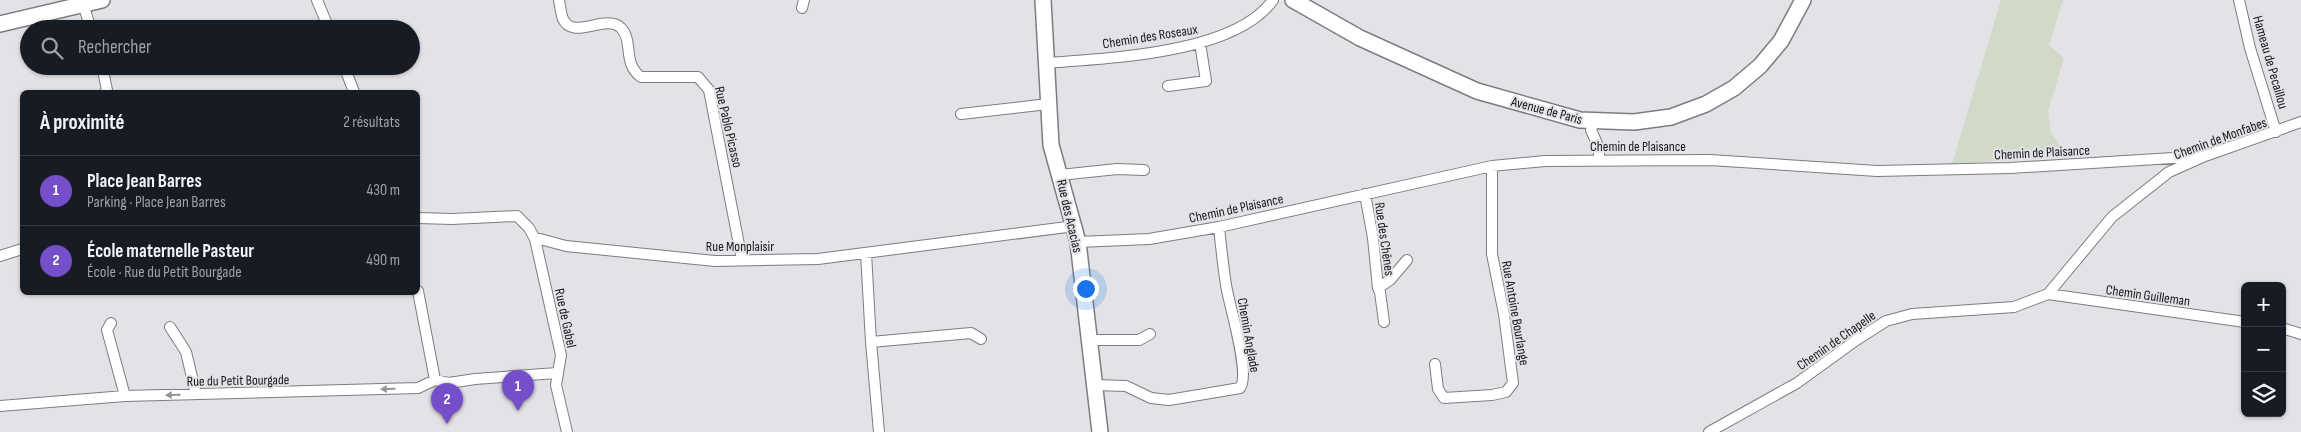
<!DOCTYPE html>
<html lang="fr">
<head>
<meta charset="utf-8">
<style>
  :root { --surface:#171b24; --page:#20242c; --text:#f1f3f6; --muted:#9ea1a6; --line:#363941; --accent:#754fc9 }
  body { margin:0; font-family:"Sofia Sans Condensed",sans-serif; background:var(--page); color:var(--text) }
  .controls { position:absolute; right:15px; bottom:15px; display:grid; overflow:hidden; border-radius:8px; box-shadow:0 1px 4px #0004 }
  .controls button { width:45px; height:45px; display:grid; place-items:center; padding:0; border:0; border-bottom:1px solid var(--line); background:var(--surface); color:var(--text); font:25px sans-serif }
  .you { position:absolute; left:1085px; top:288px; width:18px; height:18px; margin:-12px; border:4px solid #fff; border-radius:50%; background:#1a73e8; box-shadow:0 0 0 8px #1a73e833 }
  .badge { display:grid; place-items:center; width:32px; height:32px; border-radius:50%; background:var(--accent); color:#fff; font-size:16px; font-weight:700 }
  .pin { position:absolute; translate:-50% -41px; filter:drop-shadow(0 1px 2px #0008) }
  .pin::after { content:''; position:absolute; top:26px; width:18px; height:15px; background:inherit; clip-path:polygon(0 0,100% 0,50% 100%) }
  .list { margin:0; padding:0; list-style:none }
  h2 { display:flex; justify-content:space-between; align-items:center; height:65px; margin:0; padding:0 20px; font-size:21px }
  h2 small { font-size:16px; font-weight:400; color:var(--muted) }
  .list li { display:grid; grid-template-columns:32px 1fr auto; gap:15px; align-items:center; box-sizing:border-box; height:70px; padding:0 20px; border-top:1px solid var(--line) }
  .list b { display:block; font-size:19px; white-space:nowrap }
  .list p { margin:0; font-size:16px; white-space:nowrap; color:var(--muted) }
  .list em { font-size:16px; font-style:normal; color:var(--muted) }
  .icon { flex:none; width:28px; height:28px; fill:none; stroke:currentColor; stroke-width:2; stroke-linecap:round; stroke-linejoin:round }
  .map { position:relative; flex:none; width:2301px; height:432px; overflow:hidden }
  .search { position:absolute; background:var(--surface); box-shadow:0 1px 4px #0004; left:20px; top:20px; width:400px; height:55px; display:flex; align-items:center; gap:12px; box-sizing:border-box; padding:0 18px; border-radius:28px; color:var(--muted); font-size:19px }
  .panel { position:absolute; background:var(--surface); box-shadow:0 1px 4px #0004; left:20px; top:90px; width:400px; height:205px; border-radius:8px }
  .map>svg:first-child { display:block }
</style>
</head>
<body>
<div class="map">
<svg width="2301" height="432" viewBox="0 0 2301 432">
  <rect width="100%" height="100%" fill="#e3e3e7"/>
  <!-- green -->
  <path fill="#d0dac7" d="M 2001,0 L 2063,0 L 2049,45 L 2064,58 L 2048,111 L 2051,133 L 2068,156 L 1952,164 Z"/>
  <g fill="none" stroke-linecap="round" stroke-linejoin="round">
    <defs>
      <path id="street" d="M 317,0 L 329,29
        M 559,0 C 560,6 561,14 563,19 C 573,41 606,13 621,28 C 634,42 622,63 641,77 L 698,77 L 709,90 L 742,260
        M 2239,0 L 2250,48 L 2276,132
        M 83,4 L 91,29
        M 802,8 L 804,0
        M 1047,63 C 1109,58 1235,54 1273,0
        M 102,66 L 107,90 L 105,92
        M 344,66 L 354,92
        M 1168,86 L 1206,81 L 1200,43
        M 961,114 L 1048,104
        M 1594,122 L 1591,130 L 1599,148 L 1599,159
        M 1060,175 L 1117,169 L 1144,170
        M 1365,194 L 1373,238 L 1378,288 L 1390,280 L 1407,260
        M 418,218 L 452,219 L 517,216 L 529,228 L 535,239 L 540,239 L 566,246 L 715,261 L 818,259 L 1075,226
        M 535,239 L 561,355 L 556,385 L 567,432
        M 1078,242 L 1149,239 L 1219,227 L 1492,166 L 1545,161 L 1710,160 L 1877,171 L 2010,168 L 2205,156
        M 866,253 L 871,342 L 971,333 L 981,339
        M 0,256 L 22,249
        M 1378,288 L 1380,292 L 1384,322
        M 418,291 L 435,380
        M 2048,294 L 2245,322
        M 111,323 L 107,330 L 125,396
        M 170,327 L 186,352 L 196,394
        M 2282,328 L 2301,334
        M 1089,340 L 1139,340 L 1150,334
        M 871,342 L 879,432
        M 1435,364 L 1438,389 L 1444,398 L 1492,395 L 1506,392 L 1513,383 L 1504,314 L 1492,254 L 1492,166
        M 1094,385 L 1126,386 L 1151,398 L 1169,400 L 1240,388 C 1251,374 1229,305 1226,285 C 1223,266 1221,246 1219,227
        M 0,406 L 125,396 L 418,388 L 435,380 L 449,383 L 475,379 L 557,373
        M 1709,432 L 1797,383 L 1855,341 L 1886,321 L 1912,314 L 2014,307 L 2048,294 L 2112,217 L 2169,172 L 2205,156 L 2301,122"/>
      <path id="secondary" d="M 1043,0 L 1051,145 L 1078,242 L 1100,432
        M 1293,0 L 1360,38 L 1477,91 L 1580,120 L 1634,122 L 1671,117 L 1706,104 L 1734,88 L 1760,66 L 1781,41 L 1803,0
        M 0,24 L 102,0"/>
    </defs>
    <!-- street casing -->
    <use href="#street" stroke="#7c7d80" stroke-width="12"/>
    <!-- secondary casing -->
    <use href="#secondary" stroke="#7c7d80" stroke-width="18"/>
    <!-- street -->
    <use href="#street" stroke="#fff" stroke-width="10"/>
    <!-- secondary -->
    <use href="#secondary" stroke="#fff" stroke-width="15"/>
  </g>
  <!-- one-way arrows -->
  <defs><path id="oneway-solid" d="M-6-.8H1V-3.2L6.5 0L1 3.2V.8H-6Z" transform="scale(1.25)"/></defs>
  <g fill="#969697">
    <use href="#oneway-solid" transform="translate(388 389) rotate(178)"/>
    <use href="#oneway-solid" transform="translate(173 395) rotate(178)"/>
  </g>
  <g text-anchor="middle" stroke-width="4" stroke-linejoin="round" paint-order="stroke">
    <!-- street labels -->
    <g font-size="14" fill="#151617" stroke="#e3e3e7">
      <text transform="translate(1150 36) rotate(-9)" y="5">Chemin des Roseaux</text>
      <text transform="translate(2271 62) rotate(74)" y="5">Hameau de Pecaillou</text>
      <text transform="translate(1547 110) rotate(15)" y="5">Avenue de Paris</text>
      <text transform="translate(729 127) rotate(77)" y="5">Rue Pablo Picasso</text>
      <text transform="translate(2220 138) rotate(-20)" y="5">Chemin de Monfabes</text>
      <text x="1638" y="151">Chemin de Plaisance</text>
      <text transform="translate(2042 152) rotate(-3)" y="5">Chemin de Plaisance</text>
      <text transform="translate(1236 208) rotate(-12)" y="5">Chemin de Plaisance</text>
      <text transform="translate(1070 216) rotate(77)" y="5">Rue des Acacias</text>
      <text transform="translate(1385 239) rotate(82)" y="5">Rue des Chênes</text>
      <text x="740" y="251">Rue Monplaisir</text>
      <text transform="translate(2148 295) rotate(8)" y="5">Chemin Guilleman</text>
      <text transform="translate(1516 313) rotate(80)" y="5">Rue Antoine Bourlange</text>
      <text transform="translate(566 318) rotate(78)" y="5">Rue de Gabel</text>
      <text transform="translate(1249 335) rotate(80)" y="5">Chemin Anglade</text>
      <text transform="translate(1836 340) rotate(-35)" y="5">Chemin de Chapelle</text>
      <text transform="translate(238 380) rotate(-1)" y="5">Rue du Petit Bourgade</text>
    </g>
  </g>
</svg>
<div class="controls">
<button>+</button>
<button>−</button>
<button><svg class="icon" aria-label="layers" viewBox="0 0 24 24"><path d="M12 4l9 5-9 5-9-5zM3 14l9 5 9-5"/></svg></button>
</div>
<div class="you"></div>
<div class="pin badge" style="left:518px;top:411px">1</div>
<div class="pin badge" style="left:447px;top:424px">2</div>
<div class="search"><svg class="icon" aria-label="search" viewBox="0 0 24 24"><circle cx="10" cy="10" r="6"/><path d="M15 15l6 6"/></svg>Rechercher</div>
<section class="panel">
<h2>À proximité<small>2 résultats</small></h2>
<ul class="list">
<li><span class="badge">1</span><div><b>Place Jean Barres</b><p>Parking · Place Jean Barres</p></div><em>430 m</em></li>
<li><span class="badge">2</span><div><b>École maternelle Pasteur</b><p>École · Rue du Petit Bourgade</p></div><em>490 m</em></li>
</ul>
</section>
</div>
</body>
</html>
